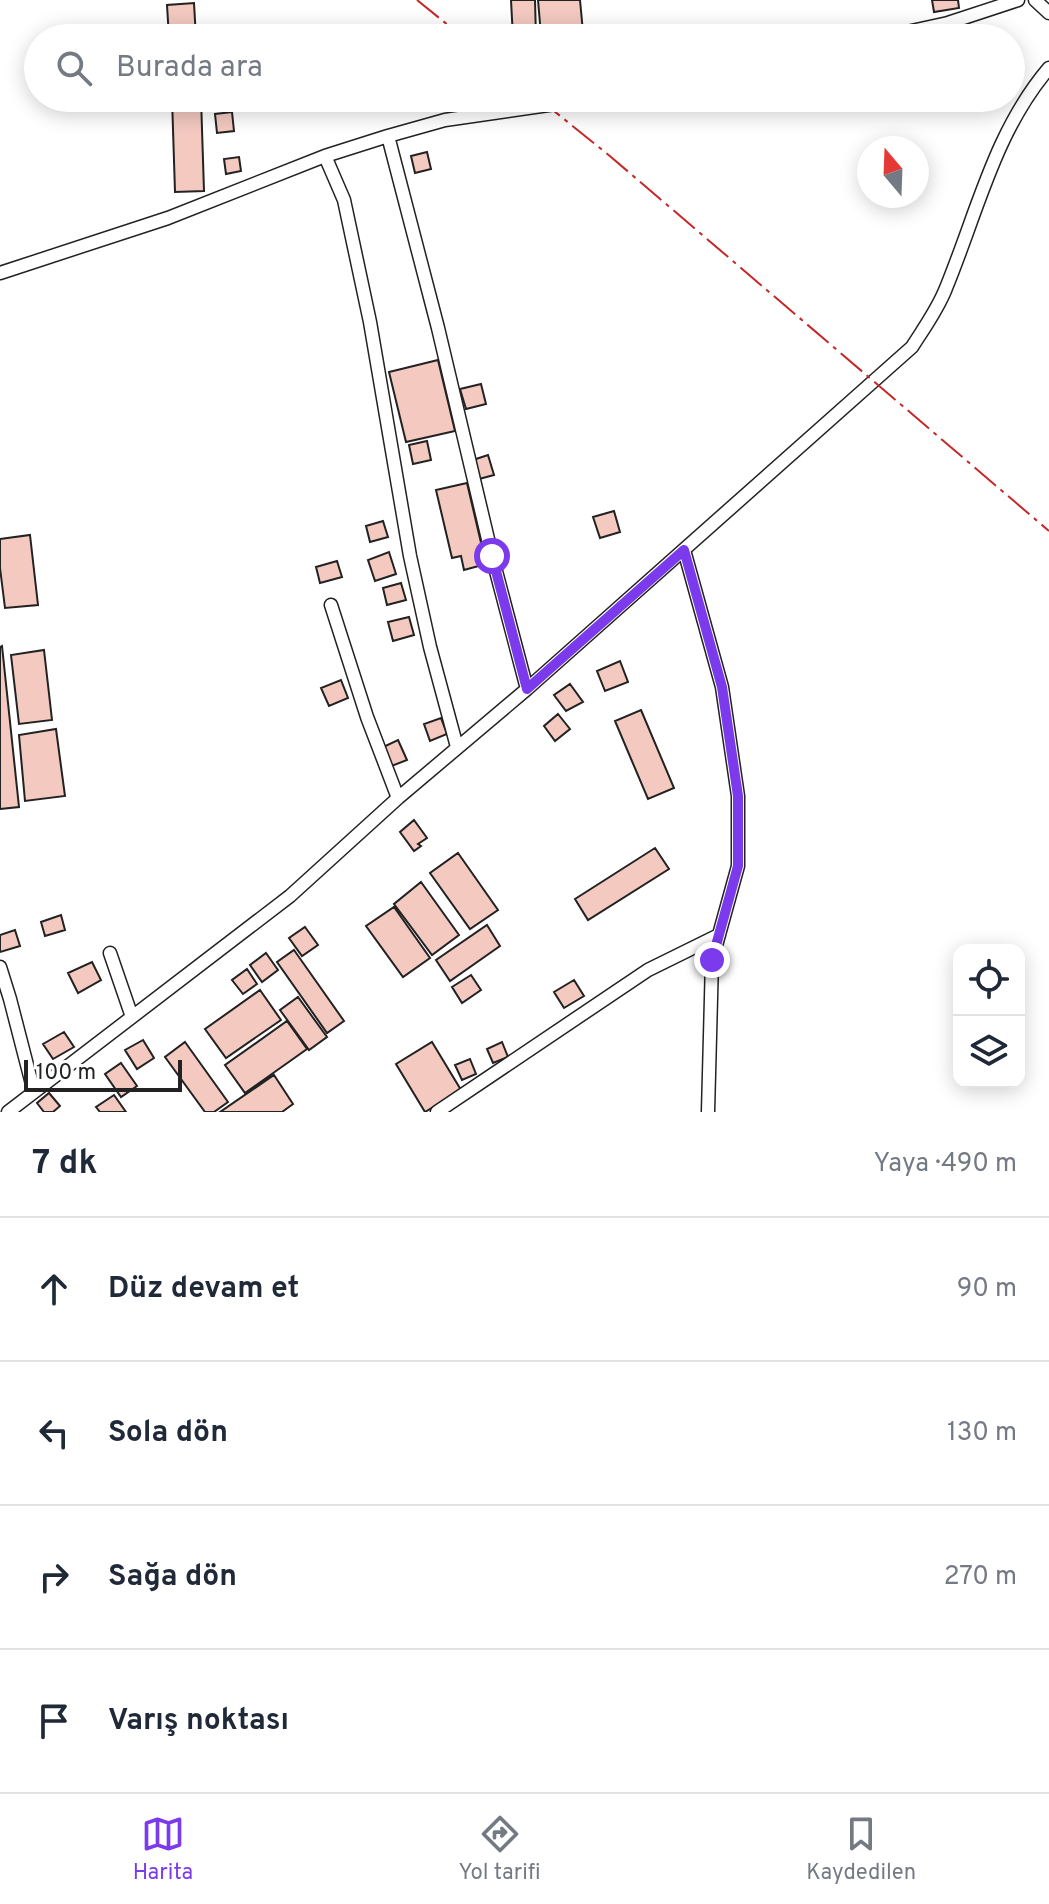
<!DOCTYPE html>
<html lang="tr">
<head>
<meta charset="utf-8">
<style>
  :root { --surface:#fff; --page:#f6f6f7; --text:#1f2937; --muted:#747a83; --line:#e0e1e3; --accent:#7c3aed }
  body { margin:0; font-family:Overpass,sans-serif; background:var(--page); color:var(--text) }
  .controls { position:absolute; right:24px; bottom:24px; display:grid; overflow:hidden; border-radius:16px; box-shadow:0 4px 20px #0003 }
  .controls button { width:72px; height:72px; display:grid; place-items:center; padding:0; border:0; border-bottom:2px solid var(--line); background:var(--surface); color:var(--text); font:40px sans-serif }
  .compass { position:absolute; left:857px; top:136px; width:72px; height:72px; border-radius:50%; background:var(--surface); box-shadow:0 4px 20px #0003; rotate:341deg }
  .scale { position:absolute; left:24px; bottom:20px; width:158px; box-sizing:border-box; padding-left:8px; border:4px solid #222; border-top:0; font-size:22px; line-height:28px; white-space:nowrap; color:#222; -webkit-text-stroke:6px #fff; paint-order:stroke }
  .stop { position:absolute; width:24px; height:24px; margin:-18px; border:6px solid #7c3aed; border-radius:50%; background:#fff }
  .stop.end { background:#7c3aed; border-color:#fff; box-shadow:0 2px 8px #0008 }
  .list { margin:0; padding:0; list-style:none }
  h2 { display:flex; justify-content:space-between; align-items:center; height:104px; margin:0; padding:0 32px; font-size:34px }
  h2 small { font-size:26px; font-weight:400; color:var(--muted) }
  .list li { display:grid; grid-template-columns:52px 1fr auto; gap:24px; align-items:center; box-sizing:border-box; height:144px; padding:0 32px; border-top:2px solid var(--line) }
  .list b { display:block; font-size:30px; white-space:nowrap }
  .list em { font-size:26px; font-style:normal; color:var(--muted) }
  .icon { flex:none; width:44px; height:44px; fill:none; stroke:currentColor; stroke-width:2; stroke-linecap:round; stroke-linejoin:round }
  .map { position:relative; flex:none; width:1049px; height:1112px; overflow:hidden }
  .search { position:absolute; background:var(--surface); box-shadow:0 4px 20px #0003; left:24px; right:24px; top:24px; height:88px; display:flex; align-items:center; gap:20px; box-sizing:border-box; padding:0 28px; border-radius:44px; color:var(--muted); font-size:30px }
  .sheet { height:680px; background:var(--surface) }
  nav { display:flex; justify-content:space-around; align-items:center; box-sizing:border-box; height:112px; border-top:2px solid var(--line); background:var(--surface); font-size:22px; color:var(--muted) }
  nav a { display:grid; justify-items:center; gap:4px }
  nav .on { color:var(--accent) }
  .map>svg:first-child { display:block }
</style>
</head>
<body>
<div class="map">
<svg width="1049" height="1112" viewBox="0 0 1049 1112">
  <rect width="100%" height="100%" fill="#fff"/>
  <!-- building -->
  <path fill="#f3c9c0" stroke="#222" stroke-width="2" d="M 511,0 L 535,0 L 536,38 L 513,38 Z
    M 538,0 L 580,0 L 583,32 L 541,35 Z
    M 932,0 L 958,0 L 959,8 L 934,12 Z
    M 194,3 L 196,38 L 169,38 L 167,5 Z
    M 172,98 L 201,98 L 204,191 L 175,192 Z
    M 232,112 L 234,131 L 217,133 L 215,114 Z
    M 427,152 L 431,169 L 415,173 L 411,156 Z
    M 239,157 L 241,171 L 226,174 L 224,159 Z
    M 438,360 L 455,431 L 406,442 L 389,372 Z
    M 481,384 L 486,404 L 466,409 L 460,389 Z
    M 427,441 L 431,460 L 413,464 L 409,445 Z
    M 488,455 L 494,475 L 479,479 L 473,460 Z
    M 467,483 L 486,564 L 464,570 L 461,556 L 452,558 L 436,490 Z
    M 614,511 L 620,532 L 600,538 L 593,517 Z
    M 383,521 L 388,537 L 370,542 L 366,526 Z
    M 30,535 L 38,605 L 5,608 L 0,568 L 0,539 Z
    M 389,552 L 396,574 L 375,581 L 368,560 Z
    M 337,561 L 342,577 L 320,583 L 316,567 Z
    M 401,583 L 406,600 L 387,605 L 383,588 Z
    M 409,617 L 414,635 L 393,641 L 388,622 Z
    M 2,646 L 19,807 L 0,809 L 0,647 Z
    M 44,650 L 52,720 L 19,724 L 11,655 Z
    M 620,661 L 628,682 L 605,691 L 597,671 Z
    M 341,680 L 348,698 L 329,706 L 321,688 Z
    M 570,684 L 583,702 L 566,711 L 554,695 Z
    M 641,710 L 674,788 L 648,799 L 615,721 Z
    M 558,714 L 570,729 L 555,741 L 544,726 Z
    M 441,718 L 447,734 L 430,741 L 424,724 Z
    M 56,729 L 65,796 L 25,801 L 19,735 Z
    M 398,740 L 407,760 L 389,767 L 381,748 Z
    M 414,820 L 427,838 L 418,844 L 421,846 L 414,851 L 400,832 Z
    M 655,848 L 669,869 L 588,920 L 575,899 Z
    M 458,853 L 498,910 L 470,929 L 430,873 Z
    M 421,882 L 459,935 L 432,955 L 394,904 Z
    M 394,907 L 430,958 L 403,977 L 366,926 Z
    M 61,915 L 65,930 L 45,936 L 41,922 Z
    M 487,925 L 500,946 L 450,981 L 436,960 Z
    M 305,927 L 318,945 L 302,956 L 289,938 Z
    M 15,930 L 20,946 L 0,952 L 0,935 Z
    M 294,950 L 344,1021 L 327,1033 L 277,962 Z
    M 266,953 L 278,970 L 262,982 L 250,965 Z
    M 92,962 L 101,980 L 78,993 L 68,973 Z
    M 247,969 L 257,984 L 243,994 L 232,980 Z
    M 471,975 L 481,990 L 462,1003 L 452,987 Z
    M 574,980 L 584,996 L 564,1008 L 554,992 Z
    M 260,990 L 281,1020 L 226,1058 L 205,1029 Z
    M 298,997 L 327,1037 L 309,1050 L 280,1010 Z
    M 287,1021 L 307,1049 L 245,1093 L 225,1065 Z
    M 64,1032 L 74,1047 L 53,1059 L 43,1044 Z
    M 143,1040 L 154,1058 L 137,1069 L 125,1050 Z
    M 185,1042 L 228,1102 L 214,1112 L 205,1112 L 165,1057 Z
    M 432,1042 L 461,1090 L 425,1112 L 396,1064 Z
    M 502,1042 L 508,1057 L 493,1063 L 487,1049 Z
    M 470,1059 L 476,1074 L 462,1080 L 455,1065 Z
    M 121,1063 L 137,1086 L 121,1097 L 105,1074 Z
    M 274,1075 L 293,1104 L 282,1112 L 220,1112 Z
    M 49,1093 L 60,1106 L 53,1112 L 44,1112 L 37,1103 Z
    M 114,1095 L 126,1112 L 100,1112 L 96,1107 Z"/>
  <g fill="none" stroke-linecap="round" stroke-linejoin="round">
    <defs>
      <path id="minor" d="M 1035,0 L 1049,13
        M 879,38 L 948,23 L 1018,0
        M 388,136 L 438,328 L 492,556 L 527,689
        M 325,156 L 344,200 L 370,322 L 410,556 L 430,647 L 457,747
        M 0,273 L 168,218 L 325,156 L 388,136 L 445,120 L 597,98
        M 684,550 L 722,687 L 738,796 L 738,866 L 712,960 L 708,1112
        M 331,605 L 367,717 L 398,798
        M 110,953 L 132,1017
        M 0,967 L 10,999 L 34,1092
        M 8,1112 L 290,896 L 398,798 L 527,689 L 912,347 C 924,328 938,309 946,288 C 977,213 995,131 1049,68
        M 437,1112 L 648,970 L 719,935"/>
    </defs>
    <!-- minor casing -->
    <use href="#minor" stroke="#222" stroke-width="15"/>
    <!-- minor -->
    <use href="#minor" stroke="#fff" stroke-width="12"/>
    <!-- power -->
    <path stroke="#c62828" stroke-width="2" stroke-dasharray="28 6 4 6" stroke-linecap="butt" d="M 417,0 L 464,38
      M 538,98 L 611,157 L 1049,531"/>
  </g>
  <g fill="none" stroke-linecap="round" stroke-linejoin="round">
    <!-- route -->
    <path stroke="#7c3aed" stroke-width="10" d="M 492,556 L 527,689 L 684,550 L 722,687 L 738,796 L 738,866 L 712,960"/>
  </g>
</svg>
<div class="controls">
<button><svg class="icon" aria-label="locate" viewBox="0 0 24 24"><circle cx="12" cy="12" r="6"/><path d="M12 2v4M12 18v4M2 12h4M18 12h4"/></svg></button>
<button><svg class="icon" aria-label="layers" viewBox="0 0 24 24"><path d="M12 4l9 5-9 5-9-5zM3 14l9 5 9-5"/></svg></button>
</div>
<svg class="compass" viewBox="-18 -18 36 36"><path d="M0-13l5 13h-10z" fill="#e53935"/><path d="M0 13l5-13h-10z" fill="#747a83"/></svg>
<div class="scale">100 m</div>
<div class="stop" style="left:492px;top:556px"></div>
<div class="stop end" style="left:712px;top:960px"></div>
<div class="search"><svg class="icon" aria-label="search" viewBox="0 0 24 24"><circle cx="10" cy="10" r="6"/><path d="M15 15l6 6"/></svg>Burada ara</div>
</div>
<section class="sheet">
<h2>7 dk<small>Yaya · 490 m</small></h2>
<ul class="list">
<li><svg class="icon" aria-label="ahead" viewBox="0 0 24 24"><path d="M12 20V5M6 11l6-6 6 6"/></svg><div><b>Düz devam et</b></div><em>90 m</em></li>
<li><svg class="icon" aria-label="left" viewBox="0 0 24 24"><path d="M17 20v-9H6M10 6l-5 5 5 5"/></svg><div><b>Sola dön</b></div><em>130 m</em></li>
<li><svg class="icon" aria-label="right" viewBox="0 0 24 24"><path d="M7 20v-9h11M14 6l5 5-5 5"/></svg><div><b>Sağa dön</b></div><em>270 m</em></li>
<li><svg class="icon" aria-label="arrive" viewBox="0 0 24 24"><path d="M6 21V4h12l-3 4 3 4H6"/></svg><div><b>Varış noktası</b></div></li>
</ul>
</section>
<nav>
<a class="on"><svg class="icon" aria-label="map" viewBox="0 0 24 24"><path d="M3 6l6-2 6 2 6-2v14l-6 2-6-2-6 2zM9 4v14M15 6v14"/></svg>Harita</a>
<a><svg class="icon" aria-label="directions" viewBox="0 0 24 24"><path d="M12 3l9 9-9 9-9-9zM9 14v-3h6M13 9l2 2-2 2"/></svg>Yol tarifi</a>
<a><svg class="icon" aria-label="saved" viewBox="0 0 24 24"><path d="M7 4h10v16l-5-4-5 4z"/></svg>Kaydedilen</a>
</nav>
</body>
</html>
